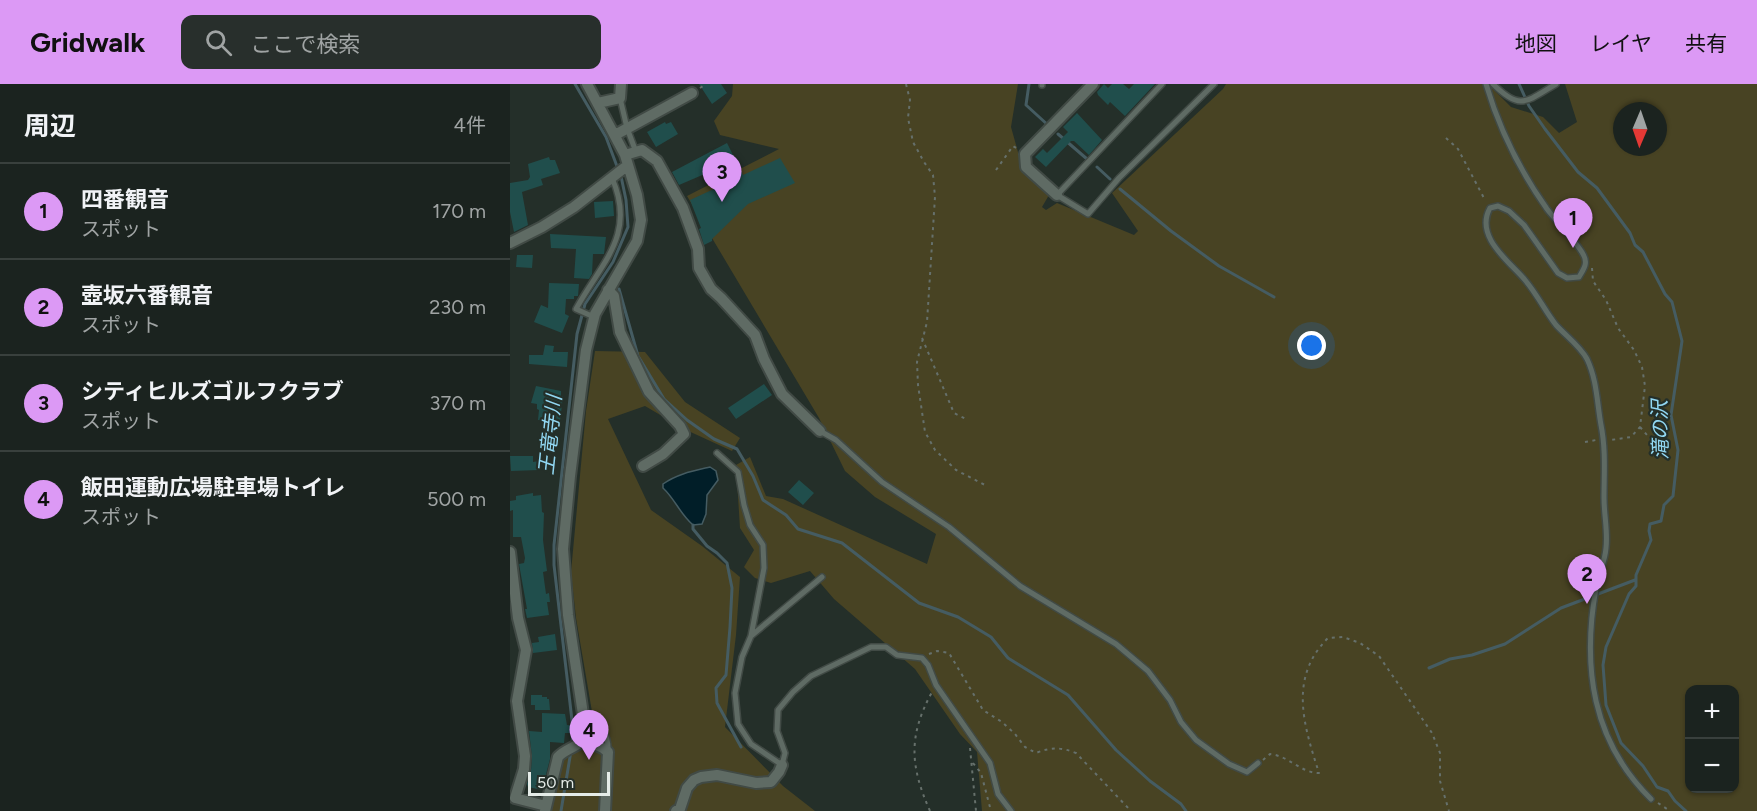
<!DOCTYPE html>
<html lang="ja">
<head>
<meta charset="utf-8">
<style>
  :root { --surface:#1b231f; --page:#282f2c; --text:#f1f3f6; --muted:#a0a4a4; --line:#39403d; --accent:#dc99f5 }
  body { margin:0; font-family:Figtree,"Noto Sans JP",sans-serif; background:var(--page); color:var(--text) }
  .controls { position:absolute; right:18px; bottom:18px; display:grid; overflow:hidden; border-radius:12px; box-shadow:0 2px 4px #0004 }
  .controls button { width:54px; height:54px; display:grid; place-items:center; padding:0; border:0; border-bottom:2px solid var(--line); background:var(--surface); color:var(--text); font:30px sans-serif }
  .compass { position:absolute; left:1103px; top:18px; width:54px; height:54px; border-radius:50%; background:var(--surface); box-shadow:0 2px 4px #0004; rotate:182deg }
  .scale { position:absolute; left:18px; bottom:15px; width:82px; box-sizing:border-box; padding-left:6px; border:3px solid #e5ece8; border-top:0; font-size:16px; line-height:21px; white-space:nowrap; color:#e5ece8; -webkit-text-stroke:4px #242f29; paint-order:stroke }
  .you { position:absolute; left:802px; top:262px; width:21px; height:21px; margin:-15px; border:4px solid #fff; border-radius:50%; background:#1a73e8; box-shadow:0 0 0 9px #1a73e833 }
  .badge { display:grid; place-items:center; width:39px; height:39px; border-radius:50%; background:var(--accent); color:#111; font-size:20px; font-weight:700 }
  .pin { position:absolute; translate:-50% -50px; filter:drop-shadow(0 2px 3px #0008) }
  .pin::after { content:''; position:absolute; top:32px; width:21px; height:18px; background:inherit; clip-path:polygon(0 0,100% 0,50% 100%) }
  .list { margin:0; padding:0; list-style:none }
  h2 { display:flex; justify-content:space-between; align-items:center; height:78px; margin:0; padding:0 24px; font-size:26px }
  h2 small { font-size:20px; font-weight:400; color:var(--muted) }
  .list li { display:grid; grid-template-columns:39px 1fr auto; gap:18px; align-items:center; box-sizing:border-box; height:96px; padding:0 24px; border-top:2px solid var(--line) }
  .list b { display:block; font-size:22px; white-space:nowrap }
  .list p { margin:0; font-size:20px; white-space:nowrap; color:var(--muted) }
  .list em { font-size:20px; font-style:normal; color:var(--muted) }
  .icon { flex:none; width:33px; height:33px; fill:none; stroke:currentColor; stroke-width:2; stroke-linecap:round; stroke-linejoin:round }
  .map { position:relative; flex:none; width:1247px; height:727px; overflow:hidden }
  header { display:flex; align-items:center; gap:36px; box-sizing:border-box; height:84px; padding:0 30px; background:var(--accent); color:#111 }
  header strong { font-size:28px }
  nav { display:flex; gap:33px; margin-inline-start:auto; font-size:21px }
  .search { width:420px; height:54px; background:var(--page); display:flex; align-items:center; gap:15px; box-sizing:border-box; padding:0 21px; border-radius:12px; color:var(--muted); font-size:22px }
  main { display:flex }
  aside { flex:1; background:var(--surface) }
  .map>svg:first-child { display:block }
</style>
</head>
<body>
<header>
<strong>Gridwalk</strong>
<div class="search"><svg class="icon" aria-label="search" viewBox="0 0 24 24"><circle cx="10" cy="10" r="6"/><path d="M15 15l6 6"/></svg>ここで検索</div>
<nav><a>地図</a><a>レイヤ</a><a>共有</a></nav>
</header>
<main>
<aside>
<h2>周辺<small>4件</small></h2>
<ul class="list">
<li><span class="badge">1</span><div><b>四番観音</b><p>スポット</p></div><em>170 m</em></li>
<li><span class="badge">2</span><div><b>壺坂六番観音</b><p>スポット</p></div><em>230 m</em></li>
<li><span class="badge">3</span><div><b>シティヒルズゴルフクラブ</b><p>スポット</p></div><em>370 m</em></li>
<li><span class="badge">4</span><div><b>飯田運動広場駐車場トイレ</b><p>スポット</p></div><em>500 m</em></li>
</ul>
</aside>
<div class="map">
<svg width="1247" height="727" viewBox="0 0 1247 727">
  <rect width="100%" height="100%" fill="#242f29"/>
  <!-- green -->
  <path fill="#484323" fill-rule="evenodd" d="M 223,0 L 508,0 L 501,43 L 513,86 L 539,111 L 532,123 L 536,126 L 547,119 L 624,151 L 628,147 L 602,109 L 713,5 L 716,0 L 978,0 L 1001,23 L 1033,33 L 1049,49 L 1067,38 L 1055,0 L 1247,0 L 1247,727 L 472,727 L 467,668 L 450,650 L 405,585 L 324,515 L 300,487 L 261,499 L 245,494 L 234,483 L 244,466 L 230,444 L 226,381 L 240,373 L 256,412 L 273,415 L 417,480 L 426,450 L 365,413 L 335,387 L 309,334 L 177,112 L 269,65 L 210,51 L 204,37 L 222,12 ZM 1112,27 L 1148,27 L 1148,63 L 1112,63 ZM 1180,606 L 1224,606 L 1224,704 L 1180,704 Z
    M 85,267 L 135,268 L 175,318 L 230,354 L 222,367 L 174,345 L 135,322 L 98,335 L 141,426 L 192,462 L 230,493 L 226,551 L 215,643 L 273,702 L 305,727 L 41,727 L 55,673 L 87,657 L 66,534 L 61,488 L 76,327 Z"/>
  <!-- water -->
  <path fill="#011e28" stroke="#455c62" stroke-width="1.5" d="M 200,383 L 206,387 L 208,396 L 197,411 L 196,430 L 192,440 L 183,441 C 170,430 165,415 153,404 L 153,400 C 167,390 183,387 200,383 Z"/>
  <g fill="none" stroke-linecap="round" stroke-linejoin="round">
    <!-- stream -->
    <path stroke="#455c62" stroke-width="3" d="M 65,0 L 96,53 L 108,85
      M 519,0 L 516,21 L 539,42
      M 1009,0 L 1019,22 L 1035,45 L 1068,88 L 1087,104 L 1120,149 L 1125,161 L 1133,168 L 1155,210 L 1162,218 L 1172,257 L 1161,331 L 1168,366 L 1163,412 L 1154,421 L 1151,437 L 1140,440 L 1139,447 L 1141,456 L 1126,491 L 1126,502 L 1119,510 L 1096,563 L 1093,581 L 1096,621 L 1111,659 L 1133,682 L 1147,703 L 1158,707 L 1165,717 L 1176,727
      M 548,50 L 577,75
      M 587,83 L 600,95
      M 610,105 L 661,147 L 709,182 L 764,213
      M 109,205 L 128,272 L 154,315 L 177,336 L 204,355 L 227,365 L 243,392 L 253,416 L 276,431 L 288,445 L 332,459 L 409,519 L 448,533 L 481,553 L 498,574 L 558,611 L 606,666 L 640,697 L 671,720 L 676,727
      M 183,441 L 183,445 L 197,462 L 207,469 L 217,479 L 222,504 L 220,543 L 216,591 L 206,604 L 207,619 L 231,663
      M 919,584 L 940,575 L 962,571 L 995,560 L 1051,524 L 1125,496
      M 62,660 L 63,645 L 44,481 L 44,461 L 67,250 L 75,220 L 103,178 L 118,143 L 116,116 L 111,92
      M 51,727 L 61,667"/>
  </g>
  <!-- building -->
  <path fill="#204e4c" d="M 189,0 L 211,0 L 217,9 L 202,20 Z
    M 594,0 L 598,4 L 602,0 L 613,0 L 619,5 L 624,0 L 645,0 L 615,32 L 600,18 L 598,21 L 588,11 L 587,8 Z
    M 567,29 L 592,56 L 579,71 L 564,57 L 561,57 L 536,83 L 525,73 L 533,65 L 537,69 L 558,48 L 553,43 Z
    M 155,38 L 156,40 L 161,38 L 168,50 L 146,63 L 137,48 Z
    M 217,59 L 233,91 L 270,74 L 285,99 L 238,120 L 202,155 L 202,157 L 194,161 L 189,145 L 191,144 L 180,116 L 219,98 L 211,83 L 169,101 L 162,88 Z
    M 39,73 L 40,76 L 45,76 L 50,89 L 31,95 L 33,101 L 12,108 L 18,141 L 4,148 L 0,128 L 0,99 L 18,96 L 20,93 L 18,80 Z
    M 103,117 L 104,132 L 85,134 L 84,118 Z
    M 40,150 L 96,153 L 94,170 L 83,170 L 82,190 L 79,195 L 64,194 L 66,165 L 41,164 Z
    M 7,171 L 23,171 L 22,184 L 6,183 Z
    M 39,199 L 69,200 L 68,212 L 64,212 L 64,215 L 56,215 L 55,230 L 59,232 L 52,249 L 24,238 L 31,221 L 38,224 Z
    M 35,261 L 44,262 L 43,268 L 58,268 L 57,283 L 19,280 L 19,271 L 33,271 Z
    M 254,300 L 262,311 L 226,335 L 218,324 Z
    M 26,302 L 51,307 L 51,312 L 53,312 L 49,345 L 37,344 L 37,337 L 28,336 L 29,326 L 27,325 L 27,320 L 21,319 Z
    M 0,372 L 23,372 L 23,378 L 29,377 L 29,386 L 1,387 Z
    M 289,396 L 304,409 L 293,421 L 278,408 Z
    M 23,409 L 23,412 L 31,411 L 32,428 L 34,429 L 33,456 L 37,487 L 33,488 L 36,510 L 39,509 L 40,518 L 37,518 L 39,531 L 17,534 L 15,525 L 17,525 L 9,480 L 14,479 L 15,474 L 11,453 L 3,453 L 3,426 L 0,427 L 0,417 L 6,416 L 6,412 Z
    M 45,550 L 47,566 L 23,569 L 22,559 L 29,558 L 28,553 Z
    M 21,611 L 32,611 L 32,613 L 37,613 L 37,615 L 39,615 L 40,626 L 25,626 L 25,621 L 21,621 Z
    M 32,629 L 55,630 L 57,641 L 67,642 L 68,649 L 55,649 L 54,659 L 40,658 L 40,675 L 32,706 L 18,703 L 17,700 L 21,686 L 22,673 L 19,647 L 32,648 Z"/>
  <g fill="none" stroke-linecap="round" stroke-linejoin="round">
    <defs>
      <path id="lane" d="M 652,0 L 547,111 L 578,130 L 609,94 L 704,0
        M 976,0 C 989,44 1010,87 1037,125 C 1046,137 1068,159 1074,172 C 1078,180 1073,186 1069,193 L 1057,194 L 1048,189 L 1014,141 L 999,127 L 988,122 L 980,124 C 964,153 1000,178 1015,196 C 1027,210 1035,227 1046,241 C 1056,252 1070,262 1077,275 C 1087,296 1087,319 1091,341 C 1096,366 1094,390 1094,414 C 1094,431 1098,448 1096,464 C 1095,478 1088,491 1086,504 C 1072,583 1082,657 1141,715
        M 983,0 C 1010,27 1016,18 1046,0
        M 532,1 L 532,0
        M 110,14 L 117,44 L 126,68
        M 84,233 L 66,225 C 91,179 127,151 102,94
        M 310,347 L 326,356 L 372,398 L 439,443 L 510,502 L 606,560 L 638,587 L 660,616 L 671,638 L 686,656 L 719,680 L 737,688 L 748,679
        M 207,369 L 228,388 L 234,421 L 240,441 L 253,461 L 254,484 L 241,552 L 232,573 L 225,609 L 228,640 L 241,660 L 272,681 L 275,669 L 267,647 L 268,626 L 283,608 L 301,592 L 361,563 L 376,563 L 387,571 L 412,574 L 418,581 L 426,601 L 480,679 L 488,710 L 501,727
        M 241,552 L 312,493
        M 75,630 C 90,639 99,650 98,668"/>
      <path id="street" d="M 88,19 L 110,14 L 111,0
        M 105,51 L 182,9
        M 115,71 L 132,66 L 147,77 L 173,124 L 188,165 L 189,184 L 201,205 L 211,214 L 245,251 L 254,275 L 272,310 L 310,347
        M 547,111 L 516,83 L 515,70 L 583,0
        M 0,159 L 32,143 L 64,123 L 118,81
        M 98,206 L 104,212 L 110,248 L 139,308 L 170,342 L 174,350 L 153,370 L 133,382
        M 0,468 L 8,534 L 16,566 L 7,617 L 15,672 L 14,685 L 5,714 L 36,722
        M 74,656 L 93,664 L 98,668 L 95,727
        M 35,727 L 48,673 C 57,663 72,663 76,650 L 58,531 L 53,465 L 60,392 L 76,266 L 85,230 L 127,157 L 131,136 L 127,111 L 115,71 L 77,0
        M 166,727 L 170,725 L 177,704 L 184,696 L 191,693 L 207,691 L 246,699 L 261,698 L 269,688 L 272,681"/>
    </defs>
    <!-- lane casing -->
    <use href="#lane" stroke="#414a45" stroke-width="8"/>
    <!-- street casing -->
    <use href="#street" stroke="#414a45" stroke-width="14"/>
    <!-- path -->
    <path stroke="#66706b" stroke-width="2" stroke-dasharray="3 4.5" stroke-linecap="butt" d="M 396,0 L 400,16 L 398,34 L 403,58 L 414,78 L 423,91 L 425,113 L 417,238 L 407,278 L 408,301 L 415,348 L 425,366 L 446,386 L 475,401
      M 190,4 L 196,0
      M 936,54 L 948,65 L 975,116
      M 486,86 L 503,62 L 508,65
      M 1082,184 L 1083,197 L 1096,216 L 1108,244 L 1124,266 L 1132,283 L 1135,302 L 1130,343 L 1121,353 L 1101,356
      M 412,254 L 444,329 L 458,336
      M 1130,343 L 1150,366
      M 1075,358 L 1086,356
      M 419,570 L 427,567 L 439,569 L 473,626 L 492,638 L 505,650 L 515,663 L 526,669 C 541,663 551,663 566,669 L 621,727
      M 460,664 L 466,727
      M 753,676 L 760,670 C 779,672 791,689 809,689 C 794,642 778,594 818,554 L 833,553 L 850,559 L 869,572 L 922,649 L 930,669 L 930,697 L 939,727
      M 463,679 L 471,689 L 481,727
      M 1148,719 L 1160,727
      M 420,727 C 400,682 398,652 422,608"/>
    <!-- lane -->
    <use href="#lane" stroke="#5f6b64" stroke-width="5"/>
    <!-- street -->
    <use href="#street" stroke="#5f6b64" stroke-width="10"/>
  </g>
  <g text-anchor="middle" stroke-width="4.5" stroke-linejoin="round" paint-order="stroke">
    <!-- water labels -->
    <g font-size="20" font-style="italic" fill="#91d7f2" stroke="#242f29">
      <text transform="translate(1150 346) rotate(-91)" y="7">滝の沢</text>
      <text transform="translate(40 351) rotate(-84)" y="7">王竜寺川</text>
    </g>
  </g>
</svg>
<div class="controls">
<button>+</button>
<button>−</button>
</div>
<svg class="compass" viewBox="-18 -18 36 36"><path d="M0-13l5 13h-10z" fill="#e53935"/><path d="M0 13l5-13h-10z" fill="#a0a4a4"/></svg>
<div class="scale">50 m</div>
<div class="you"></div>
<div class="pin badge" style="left:1063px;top:164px">1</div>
<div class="pin badge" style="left:1077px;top:520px">2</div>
<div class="pin badge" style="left:212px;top:118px">3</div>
<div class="pin badge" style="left:79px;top:676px">4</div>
</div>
</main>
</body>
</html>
